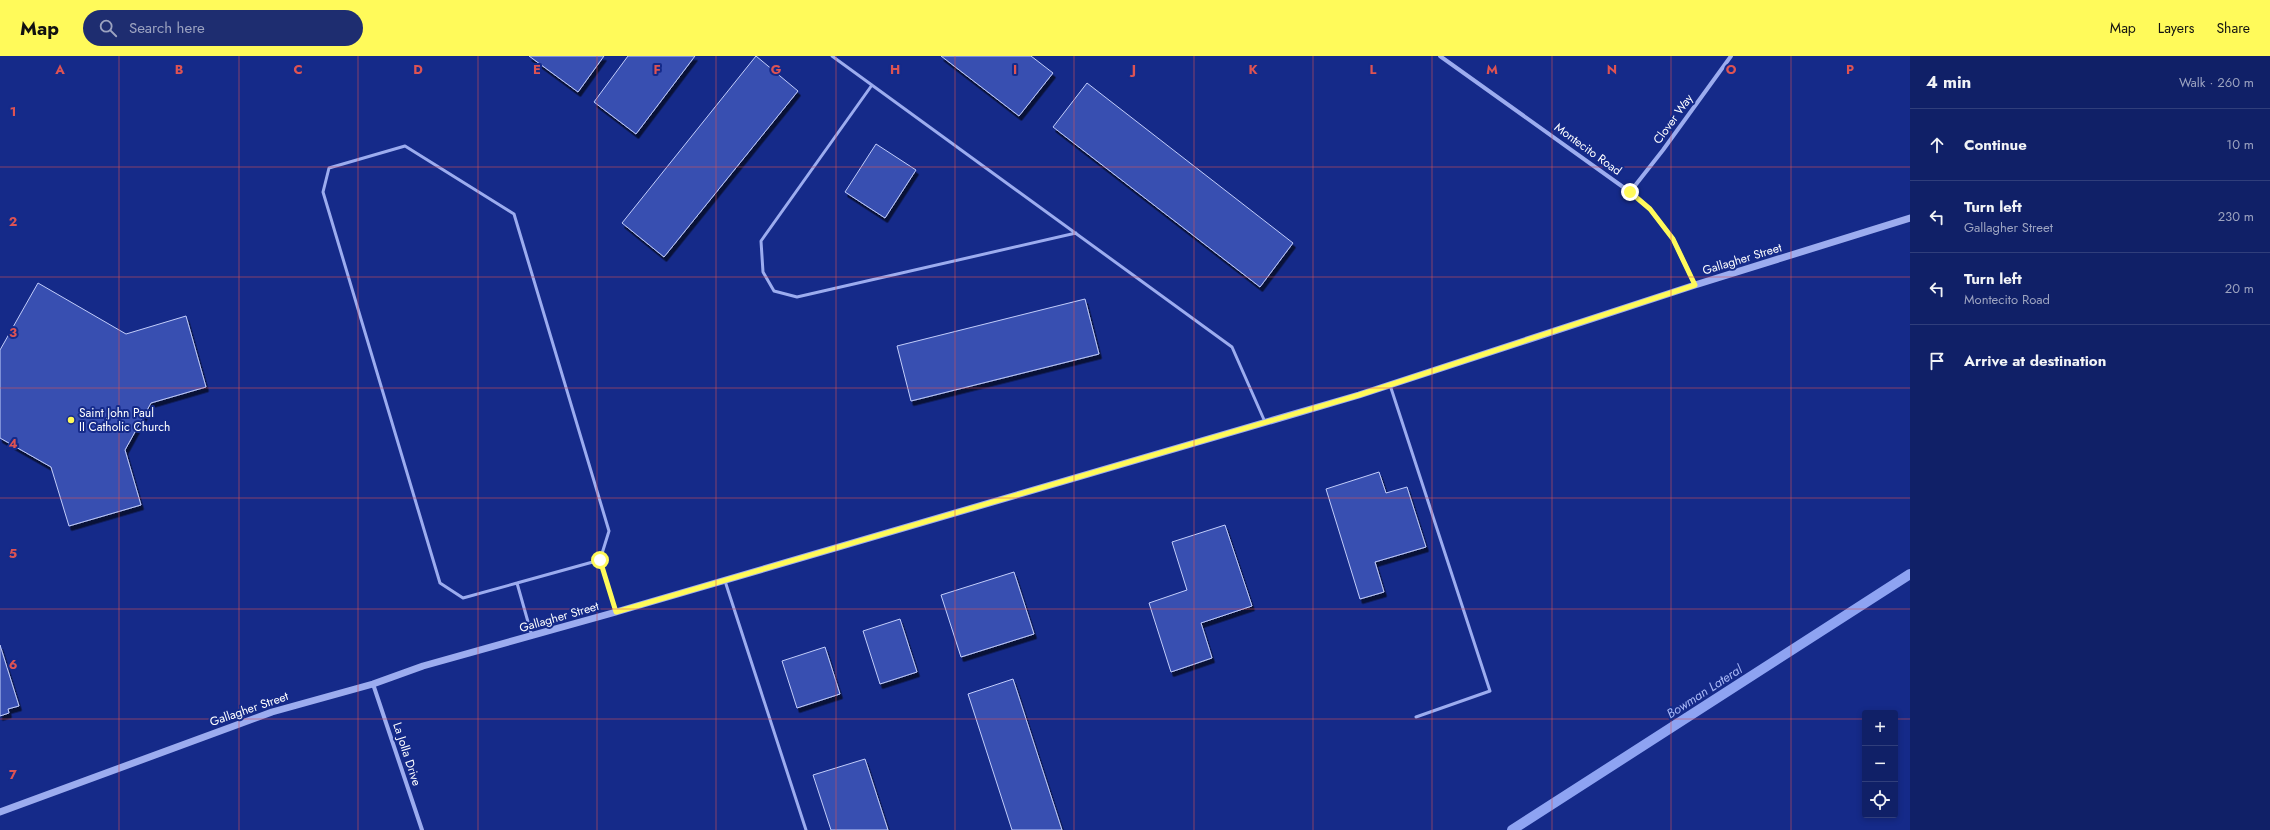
<!DOCTYPE html>
<html lang="en">
<head>
<meta charset="utf-8">
<style>
  :root { --surface:#102067; --page:#1e2d70; --text:#f1f3f6; --muted:#9ca3c0; --line:#303e7b; --accent:#fffa5a }
  body { margin:0; font-family:Jost,sans-serif; background:var(--page); color:var(--text) }
  .controls { position:absolute; right:12px; bottom:12px; display:grid; overflow:hidden; border-radius:4px; box-shadow:0 2px 6px #0003 }
  .controls button { width:36px; height:36px; display:grid; place-items:center; padding:0; border:0; border-bottom:1px solid var(--line); background:var(--surface); color:var(--text); font:20px sans-serif }
  .stop { position:absolute; width:12px; height:12px; margin:-9px; border:3px solid #fffa5a; border-radius:50%; background:#fff }
  .stop.end { background:#fffa5a; border-color:#fff; box-shadow:0 1px 4px #0008 }
  .list { margin:0; padding:0; list-style:none }
  h2 { display:flex; justify-content:space-between; align-items:center; height:52px; margin:0; padding:0 16px; font-size:17px }
  h2 small { font-size:13px; font-weight:400; color:var(--muted) }
  .list li { display:grid; grid-template-columns:26px 1fr auto; gap:12px; align-items:center; box-sizing:border-box; height:72px; padding:0 16px; border-top:1px solid var(--line) }
  .list b { display:block; font-size:15px; white-space:nowrap }
  .list p { margin:0; font-size:13px; white-space:nowrap; color:var(--muted) }
  .list em { font-size:13px; font-style:normal; color:var(--muted) }
  .icon { flex:none; width:22px; height:22px; fill:none; stroke:currentColor; stroke-width:2; stroke-linecap:round; stroke-linejoin:round }
  .map { position:relative; flex:none; width:1910px; height:774px; overflow:hidden }
  header { display:flex; align-items:center; gap:24px; box-sizing:border-box; height:56px; padding:0 20px; background:var(--accent); color:#111 }
  header strong { font-size:19px }
  nav { display:flex; gap:22px; margin-inline-start:auto; font-size:14px }
  .search { width:280px; height:36px; background:var(--page); display:flex; align-items:center; gap:10px; box-sizing:border-box; padding:0 14px; border-radius:22px; color:var(--muted); font-size:15px }
  main { display:flex }
  aside { flex:1; background:var(--surface) }
  .map>svg:first-child { display:block }
</style>
</head>
<body>
<header>
<strong>Map</strong>
<div class="search"><svg class="icon" aria-label="search" viewBox="0 0 24 24"><circle cx="10" cy="10" r="6"/><path d="M15 15l6 6"/></svg>Search here</div>
<nav><a>Map</a><a>Layers</a><a>Share</a></nav>
</header>
<main>
<div class="map">
<svg width="1910" height="774" viewBox="0 0 1910 774">
  <defs>
    <filter id="shadow"><feDropShadow dx="2.5" dy="4.5" stdDeviation="0" flood-color="#0009"/></filter>
  </defs>
  <rect width="100%" height="100%" fill="#152a89"/>
  <g fill="none" stroke-linecap="round" stroke-linejoin="round">
    <!-- stream -->
    <path stroke="#8ea3f2" stroke-width="10" d="M 1512,774 L 1910,518"/>
  </g>
  <!-- building -->
  <path fill="#3950b1" stroke="#c2cdfb" filter="url(#shadow)" d="M 529,0 L 604,0 L 578,36 Z
    M 628,0 L 695,0 L 636,78 L 594,46 Z
    M 756,0 L 798,35 L 664,201 L 622,167 Z
    M 941,0 L 1031,0 L 1053,17 L 1019,60 Z
    M 1087,27 L 1293,187 L 1260,231 L 1053,71 Z
    M 876,88 L 916,114 L 885,162 L 845,136 Z
    M 38,227 L 126,278 L 186,260 L 206,331 L 151,347 L 125,394 L 141,449 L 69,470 L 51,411 L 0,382 L 0,294 Z
    M 1085,243 L 1099,298 L 911,345 L 897,290 Z
    M 1379,416 L 1386,437 L 1407,431 L 1426,491 L 1375,506 L 1384,536 L 1360,543 L 1326,433 Z
    M 1225,469 L 1252,550 L 1201,567 L 1212,602 L 1171,616 L 1149,547 L 1187,534 L 1172,486 Z
    M 1014,516 L 1034,578 L 961,601 L 941,539 Z
    M 900,563 L 917,616 L 880,628 L 863,575 Z
    M 0,589 L 19,650 L 8,653 L 9,657 L 0,660 Z
    M 825,591 L 840,638 L 797,652 L 782,605 Z
    M 1013,623 L 1062,774 L 1012,774 L 968,638 Z
    M 865,703 L 888,774 L 831,774 L 813,719 Z"/>
  <g fill="none" stroke-linecap="round" stroke-linejoin="round">
    <!-- service -->
    <path stroke="#9cacef" stroke-width="3" d="M 832,0 L 1232,291 L 1265,366
      M 872,29 L 761,185 L 763,216 L 774,235 L 797,241 L 1076,177
      M 1390,329 L 1490,635 L 1416,661
      M 725,525 L 806,774
      M 517,527 L 463,542 L 440,527 L 323,136 L 329,112 L 405,90 L 514,158 L 609,475 L 600,504
      M 532,580 L 517,527 L 600,504 L 616,556"/>
    <!-- minor -->
    <path stroke="#9cacef" stroke-width="4" d="M 1440,0 L 1630,136 L 1650,153 L 1673,183 L 1695,229
      M 1630,136 L 1663,94 L 1731,0
      M 373,628 L 422,774"/>
    <!-- tertiary -->
    <path stroke="#9cacef" stroke-width="7" d="M 0,756 L 272,656 L 373,628 L 423,610 L 616,556 L 1359,339 L 1695,229 L 1910,162"/>
  </g>
  <g fill="none" stroke-linecap="round" stroke-linejoin="round">
    <!-- route -->
    <path stroke="#fffa5a" stroke-width="5" d="M 600,504 L 616,556 L 1359,339 L 1695,229 L 1673,183 L 1650,153 L 1630,136"/>
  </g>
  <!-- grid -->
  <path fill="none" stroke="#de5353" stroke-width="1" stroke-opacity="0.55" d="M 119,0 L 119,774M 239,0 L 239,774M 358,0 L 358,774M 478,0 L 478,774M 597,0 L 597,774M 716,0 L 716,774M 836,0 L 836,774M 955,0 L 955,774M 1074,0 L 1074,774M 1194,0 L 1194,774M 1313,0 L 1313,774M 1432,0 L 1432,774M 1552,0 L 1552,774M 1671,0 L 1671,774M 1791,0 L 1791,774M 0,111 L 1910,111M 0,221 L 1910,221M 0,332 L 1910,332M 0,442 L 1910,442M 0,553 L 1910,553M 0,663 L 1865,663M 1895,663 L 1910,663"/>
  <!-- markers -->
  <circle fill="#fffa5a" stroke="#152a89" stroke-width="1.5" cx="71" cy="364" r="4"/>
  <g text-anchor="middle" stroke-width="4" stroke-linejoin="round" paint-order="stroke">
    <!-- street labels -->
    <g font-size="12" fill="#fff" stroke="#152a89">
      <text transform="translate(1673 63) rotate(-54)" y="4">Clover Way</text>
      <text transform="translate(1588 93) rotate(36)" y="4">Montecito Road</text>
      <text transform="translate(1742 203) rotate(-17)" y="4">Gallagher Street</text>
      <text transform="translate(559 561) rotate(-16)" y="4">Gallagher Street</text>
      <text transform="translate(249 653) rotate(-19)" y="4">Gallagher Street</text>
      <text transform="translate(407 698) rotate(72)" y="4">La Jolla Drive</text>
    </g>
    <!-- poi labels -->
    <g font-size="12" fill="#fff" stroke="#152a89" text-anchor="start">
      <text x="79" y="361">Saint John Paul<tspan x="79" dy="14">II Catholic Church</tspan></text>
    </g>
    <!-- water labels -->
    <g font-size="13" font-style="italic" fill="#a8b7f6" stroke="#152a89">
      <text transform="translate(1704 635) rotate(-33)" y="5">Bowman Lateral</text>
    </g>
  </g>
  <g font-size="13" text-anchor="middle" font-weight="bold" fill="#de5353" stroke="#152a89" stroke-width="4" stroke-linejoin="round" paint-order="stroke">
    <text x="60" y="18">A</text>
    <text x="179" y="18">B</text>
    <text x="298" y="18">C</text>
    <text x="418" y="18">D</text>
    <text x="537" y="18">E</text>
    <text x="657" y="18">F</text>
    <text x="776" y="18">G</text>
    <text x="895" y="18">H</text>
    <text x="1015" y="18">I</text>
    <text x="1134" y="18">J</text>
    <text x="1253" y="18">K</text>
    <text x="1373" y="18">L</text>
    <text x="1492" y="18">M</text>
    <text x="1612" y="18">N</text>
    <text x="1731" y="18">O</text>
    <text x="1850" y="18">P</text>
    <text x="13" y="60">1</text>
    <text x="13" y="170">2</text>
    <text x="13" y="281">3</text>
    <text x="13" y="392">4</text>
    <text x="13" y="502">5</text>
    <text x="13" y="613">6</text>
    <text x="13" y="723">7</text>
  </g>
</svg>
<div class="controls">
<button>+</button>
<button>−</button>
<button><svg class="icon" aria-label="locate" viewBox="0 0 24 24"><circle cx="12" cy="12" r="6"/><path d="M12 2v4M12 18v4M2 12h4M18 12h4"/></svg></button>
</div>
<div class="stop" style="left:600px;top:504px"></div>
<div class="stop end" style="left:1630px;top:136px"></div>
</div>
<aside>
<h2>4 min<small>Walk · 260 m</small></h2>
<ul class="list">
<li><svg class="icon" aria-label="ahead" viewBox="0 0 24 24"><path d="M12 20V5M6 11l6-6 6 6"/></svg><div><b>Continue</b></div><em>10 m</em></li>
<li><svg class="icon" aria-label="left" viewBox="0 0 24 24"><path d="M17 20v-9H6M10 6l-5 5 5 5"/></svg><div><b>Turn left</b><p>Gallagher Street</p></div><em>230 m</em></li>
<li><svg class="icon" aria-label="left" viewBox="0 0 24 24"><path d="M17 20v-9H6M10 6l-5 5 5 5"/></svg><div><b>Turn left</b><p>Montecito Road</p></div><em>20 m</em></li>
<li><svg class="icon" aria-label="arrive" viewBox="0 0 24 24"><path d="M6 21V4h12l-3 4 3 4H6"/></svg><div><b>Arrive at destination</b></div></li>
</ul>
</aside>
</main>
</body>
</html>
